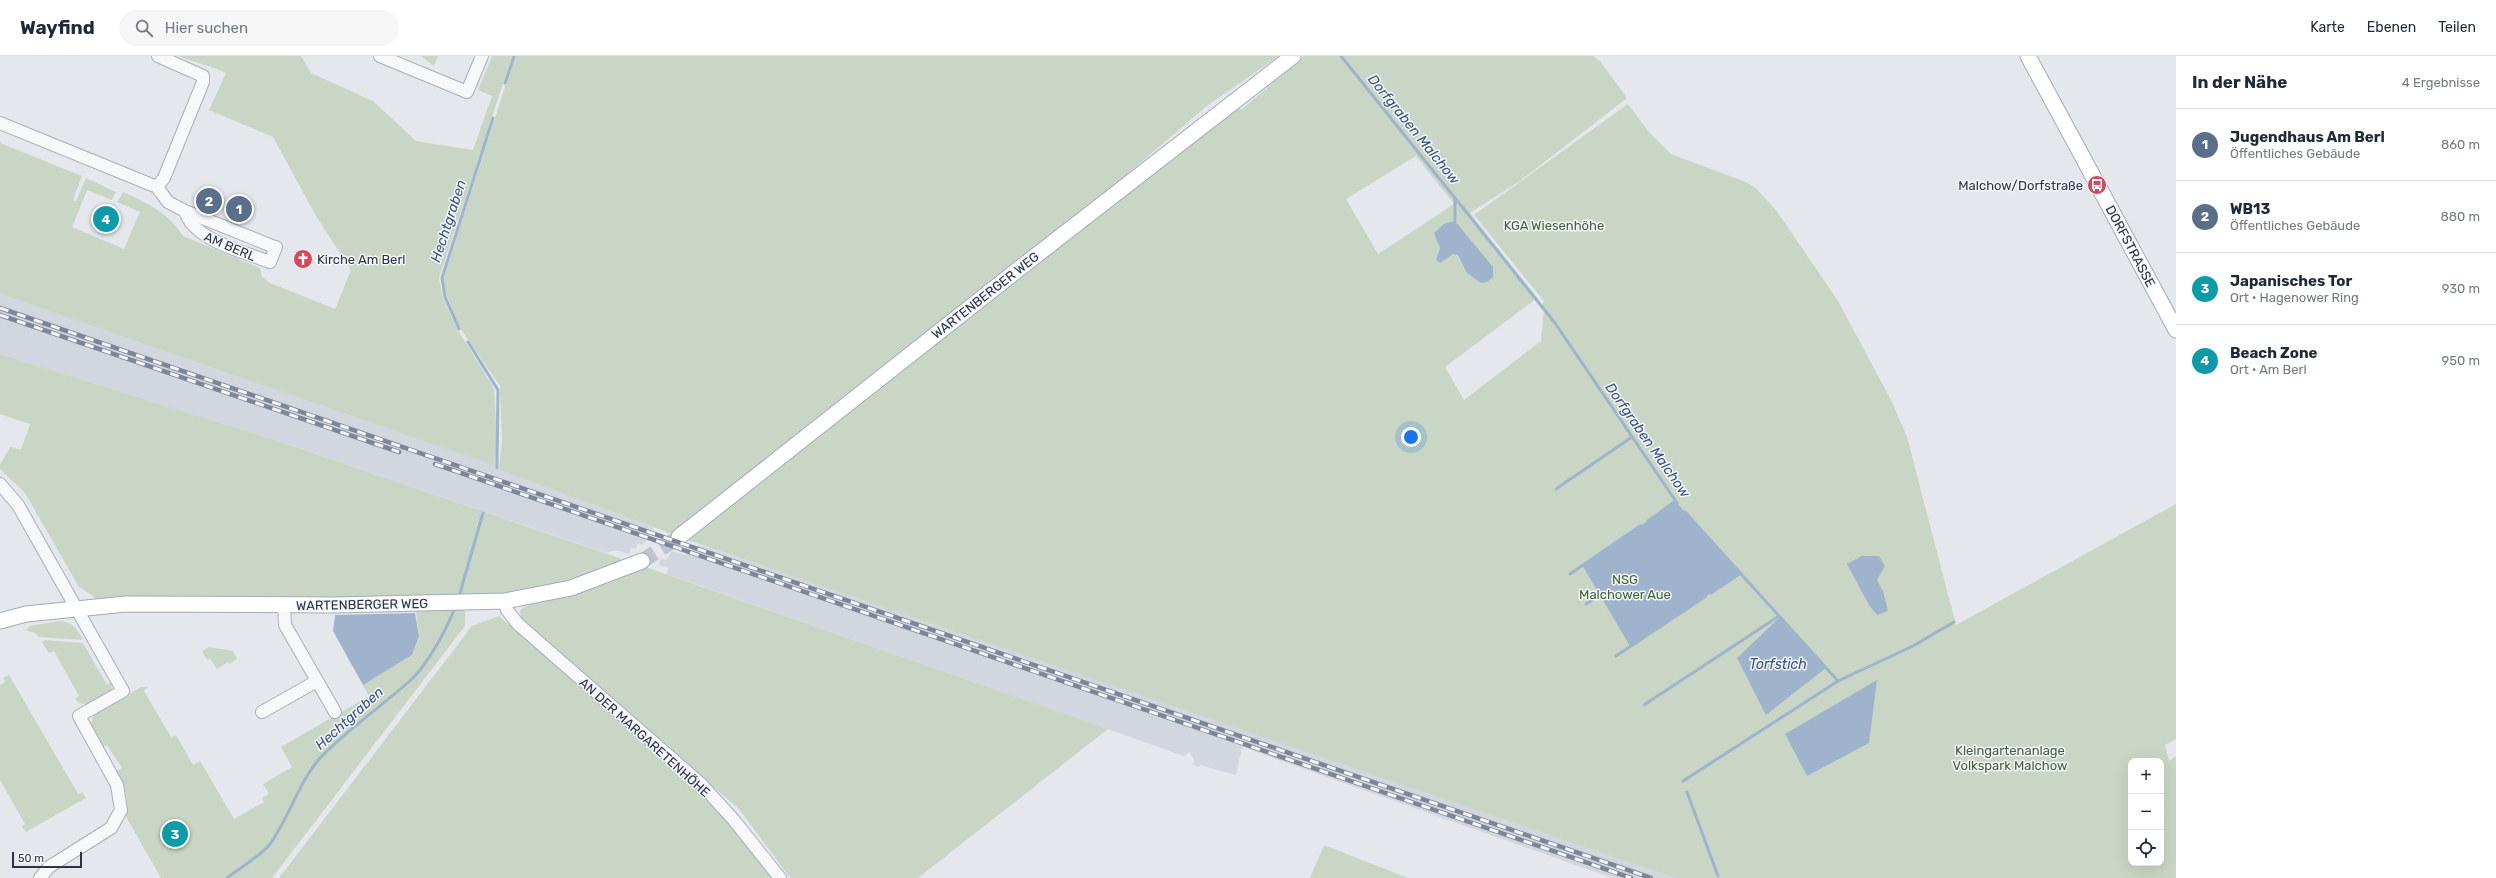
<!DOCTYPE html>
<html lang="de">
<head>
<meta charset="utf-8">
<style>
  :root { --surface:#fff; --page:#f6f6f7; --text:#1f2937; --muted:#747a83; --line:#e0e1e3; --accent:#d1495b }
  body { margin:0; font-family:Rubik,sans-serif; background:var(--page); color:var(--text) }
  .controls { position:absolute; right:12px; bottom:12px; display:grid; overflow:hidden; border-radius:8px; box-shadow:0 4px 16px #0002 }
  .controls button { width:36px; height:36px; display:grid; place-items:center; padding:0; border:0; border-bottom:1px solid var(--line); background:var(--surface); color:var(--text); font:20px sans-serif }
  .scale { position:absolute; left:12px; bottom:10px; width:70px; box-sizing:border-box; padding-left:4px; border:2px solid #2b3445; border-top:0; font-size:11px; line-height:14px; white-space:nowrap; color:#2b3445; -webkit-text-stroke:3px #f4f6f9; paint-order:stroke }
  .you { position:absolute; left:1411px; top:381px; width:14px; height:14px; margin:-10px; border:3px solid #fff; border-radius:50%; background:#1a73e8; box-shadow:0 0 0 6px #1a73e833 }
  .badge { display:grid; place-items:center; width:26px; height:26px; border-radius:50%; background:var(--accent); color:#fff; font-size:13px; font-weight:700 }
  .pin { position:absolute; translate:-50% -50%; border:2px solid #fff; box-shadow:0 1px 4px #0006 }
  .list { margin:0; padding:0; list-style:none }
  h2 { display:flex; justify-content:space-between; align-items:center; height:52px; margin:0; padding:0 16px; font-size:17px }
  h2 small { font-size:13px; font-weight:400; color:var(--muted) }
  .list li { display:grid; grid-template-columns:26px 1fr auto; gap:12px; align-items:center; box-sizing:border-box; height:72px; padding:0 16px; border-top:1px solid var(--line) }
  .list b { display:block; font-size:15px; white-space:nowrap }
  .list p { margin:0; font-size:13px; white-space:nowrap; color:var(--muted) }
  .list em { font-size:13px; font-style:normal; color:var(--muted) }
  .icon { flex:none; width:22px; height:22px; fill:none; stroke:currentColor; stroke-width:2; stroke-linecap:round; stroke-linejoin:round }
  .map { position:relative; flex:none; width:2176px; height:822px; overflow:hidden }
  header { display:flex; align-items:center; gap:24px; box-sizing:border-box; height:56px; padding:0 20px; background:var(--surface); border-bottom:1px solid var(--line) }
  header strong { font-size:19px }
  nav { display:flex; gap:22px; margin-inline-start:auto; font-size:14px }
  .search { width:280px; height:36px; background:var(--page); display:flex; align-items:center; gap:10px; box-sizing:border-box; padding:0 14px; border-radius:22px; color:var(--muted); font-size:15px }
  main { display:flex }
  aside { flex:1; background:var(--surface) }
  .map>svg:first-child { display:block }
</style>
</head>
<body>
<header>
<strong>Wayfind</strong>
<div class="search"><svg class="icon" aria-label="search" viewBox="0 0 24 24"><circle cx="10" cy="10" r="6"/><path d="M15 15l6 6"/></svg>Hier suchen</div>
<nav><a>Karte</a><a>Ebenen</a><a>Teilen</a></nav>
</header>
<main>
<div class="map">
<svg width="2176" height="822" viewBox="0 0 2176 822">
  <rect width="100%" height="100%" fill="#e4e7ec"/>
  <!-- built -->
  <path fill="#d2d6de" d="M 0,238 L 495,410 L 499,414 L 653,471 L 653,473 L 643,489 L 638,487 L 636,493 L 631,492 L 629,498 L 616,494 L 606,497 L 272,383 L 0,298 Z
    M 699,489 L 859,541 L 1675,822 L 1612,822 L 1242,691 L 1236,719 L 1200,709 L 1198,711 L 1192,708 L 1195,705 L 1189,696 L 1184,700 L 667,518 L 668,512 L 659,509 L 661,502 L 666,504 L 672,495 L 685,499 Z"/>
  <!-- green -->
  <path fill="#c9d6c5" fill-rule="evenodd" d="M 179,0 L 301,0 L 311,17 L 373,45 L 416,85 L 473,94 L 492,40 L 478,34 L 492,0 L 512,0 L 439,222 L 443,242 L 456,271 L 494,332 L 497,386 L 495,410 L 0,238 L 0,87 L 82,120 L 73,144 L 76,145 L 86,122 L 116,136 L 112,144 L 87,134 L 72,171 L 124,193 L 140,156 L 117,146 L 123,136 C 146,146 170,158 183,180 L 260,212 L 262,221 L 270,227 L 335,253 L 351,214 L 316,160 L 273,81 L 209,54 L 226,17 C 210,9 195,7 179,0 Z
    M 421,0 L 438,0 L 434,10 Z
    M 515,0 L 1279,0 L 1208,49 L 1104,138 L 1238,49 L 1241,54 L 1304,0 L 1593,0 L 1600,5 L 1627,42 L 1520,125 L 1470,157 L 1537,242 L 1445,311 L 1464,344 L 1541,285 L 1544,251 L 1542,248 L 1544,245 L 1474,159 L 1628,48 L 1648,75 L 1671,98 L 1746,126 L 1756,132 L 1776,154 L 1838,245 L 1892,346 L 1907,381 L 1956,569 L 2176,448 L 2176,683 L 2165,689 L 2169,705 L 2176,700 L 2176,822 L 1675,822 L 702,489 L 499,414 L 502,384 L 500,330 L 458,269 L 444,233 L 443,223 ZM 1416,100 L 1454,148 L 1378,198 L 1346,143 ZM 2131,705 L 2161,705 L 2161,807 L 2131,807 Z
    M 0,298 L 272,383 L 625,504 L 560,529 L 494,541 L 96,544 L 93,540 L 79,531 L 25,437 L 0,413 L 0,409 L 10,391 L 21,394 L 30,368 L 0,358 Z
    M 643,510 L 1108,673 L 918,822 L 790,822 L 739,753 L 541,584 L 521,563 L 520,554 C 537,542 560,541 580,536 C 600,531 625,522 643,510 Z
    M 416,554 L 465,554 L 465,570 L 272,822 L 161,822 L 125,759 L 127,744 L 124,729 L 116,715 L 122,712 L 107,689 L 102,691 L 91,671 L 93,659 L 141,631 L 148,631 L 144,635 L 171,681 L 176,679 L 193,709 L 200,705 L 234,763 L 264,746 L 262,742 L 269,738 L 263,728 L 292,711 L 281,691 L 369,640 L 363,629 L 412,599 L 419,580 Z
    M 499,560 L 691,724 L 715,749 L 774,822 L 279,822 L 472,570 Z
    M 59,565 C 73,566 77,572 83,584 L 39,581 L 35,577 L 26,574 L 30,570 Z
    M 45,584 L 83,587 L 107,629 L 111,626 L 112,634 L 89,649 L 79,647 L 75,643 L 79,640 L 54,595 L 49,597 L 42,586 Z
    M 209,591 L 233,595 L 237,603 L 230,608 L 228,606 L 217,613 L 210,602 L 207,604 L 202,595 Z
    M 9,619 L 78,738 L 82,736 L 86,742 L 26,776 L 22,770 L 25,768 L 0,724 L 0,629 L 5,626 L 3,622 Z
    M 1324,789 L 1408,822 L 1310,822 Z"/>
  <!-- water -->
  <path fill="#9fb4cc" d="M 1455,165 L 1493,211 L 1493,221 L 1487,226 L 1481,227 L 1467,217 L 1458,199 L 1453,198 L 1440,207 L 1436,204 L 1440,192 L 1434,177 L 1444,168 Z
    M 1676,446 L 1742,517 L 1630,590 L 1582,509 Z
    M 1862,500 L 1879,500 L 1885,510 L 1877,524 L 1883,535 L 1888,555 L 1877,559 L 1869,549 L 1847,508 Z
    M 415,557 L 419,580 L 412,599 L 363,629 L 333,575 L 335,559 Z
    M 1780,561 L 1826,612 L 1766,659 L 1737,602 Z
    M 1877,624 L 1869,687 L 1807,720 L 1785,678 Z"/>
  <g fill="none" stroke-linecap="round" stroke-linejoin="round">
    <!-- stream -->
    <path stroke="#9fb4cc" stroke-width="3" d="M 1341,0 L 1455,142 L 1455,165
      M 505,27 L 514,0
      M 1455,142 L 1555,267 L 1677,447
      M 459,273 L 445,241 L 442,222 L 493,62
      M 468,286 L 498,334 L 497,412
      M 1556,433 L 1632,381
      M 1685,456 L 1838,625
      M 1648,465 L 1674,446
      M 1570,518 L 1640,470
      M 460,537 L 483,457
      M 1711,537 L 1741,517
      M 1586,548 L 1603,537
      M 1616,600 L 1706,540
      M 1644,649 L 1779,560
      M 1683,725 L 1838,625 L 1913,590 L 1954,566
      M 1687,736 L 1718,820
      M 227,822 C 239,812 261,800 270,788 C 289,762 298,727 320,702 C 348,673 382,650 412,623 C 427,609 446,574 454,554"/>
    <!-- major-tunnel -->
    <path stroke="#bfc3cb" stroke-width="15" stroke-dasharray="15 8" stroke-linecap="butt" d="M 642,505 L 679,481"/>
    <defs>
      <path id="minor" d="M 380,0 L 467,36 L 482,0
        M 0,67 L 157,131 L 168,146 L 185,155 L 272,190 L 276,191 L 270,206 C 244,196 193,184 185,155
        M 157,131 L 164,122 L 203,26 L 203,20 L 158,0
        M 0,428 L 18,449 L 123,635 L 79,660 L 117,729 L 121,754 L 111,772 L 49,811 L 40,822
        M 505,545 L 507,554 L 518,568 L 701,728 L 733,763 L 780,822
        M 284,549 L 285,569 L 335,656
        M 262,656 L 317,625"/>
      <path id="major" d="M 2028,0 L 2176,274
        M 679,481 L 1020,212 L 1293,0
        M 0,565 L 26,558 L 126,548 L 335,549 L 505,545 L 571,532 L 642,505"/>
    </defs>
    <!-- minor casing -->
    <use href="#minor" stroke="#a9aeb7" stroke-width="14"/>
    <!-- major casing -->
    <use href="#major" stroke="#a3abb8" stroke-width="17"/>
    <!-- minor -->
    <use href="#minor" stroke="#f7f8fa" stroke-width="12"/>
    <!-- major -->
    <use href="#major" stroke="#fff" stroke-width="15"/>
    <defs>
      <path id="rail" d="M 0,252 L 1651,822
        M 0,259 L 399,396
        M 435,408 L 1631,822"/>
    </defs>
    <!-- rail casing -->
    <use href="#rail" stroke="#7d8696" stroke-width="4.5"/>
    <!-- rail -->
    <use href="#rail" stroke="#f4f6f9" stroke-width="3" stroke-dasharray="9" stroke-linecap="butt"/>
  </g>
  <!-- icons -->
  <defs>
    <symbol id="bus-disc" viewBox="-11 -11 22 22"><circle r="9.5" fill="#d1495b" stroke="#f4f6f9"/><path d="M-5-6H5V4H4V6H2V4H-2V6H-4V4H-5ZM-3.5-4V0h7V-4ZM-3.5 1.2v1.5H-2V1.2ZM2 1.2v1.5H3.5V1.2Z" fill="#fff"/></symbol>
    <symbol id="church-disc" viewBox="-11 -11 22 22"><circle r="9.5" fill="#d1495b" stroke="#f4f6f9"/><path d="M-1.2-6h2.4v3.5h3.3v2.4h-3.3V6h-2.4V-.1h-3.3v-2.4h3.3Z" fill="#fff"/></symbol>
  </defs>
  <g fill-rule="evenodd">
    <use href="#bus-disc" x="2086" y="118" width="22" height="22"/>
    <use href="#church-disc" x="292" y="192" width="22" height="22"/>
  </g>
  <g text-anchor="middle" stroke-width="3" stroke-linejoin="round" paint-order="stroke">
    <!-- poi labels -->
    <g font-size="13" fill="#2b3445" stroke="#f4f6f9" text-anchor="end">
      <text x="2083" y="134">Malchow/Dorfstraße</text>
      <text x="317" y="208" text-anchor="start">Kirche Am Berl</text>
    </g>
    <!-- park labels -->
    <g font-size="13" fill="#3f6138" stroke="#f4f6f9">
      <text x="1554" y="174">KGA Wiesenhöhe</text>
      <text x="1625" y="528">NSG<tspan x="1625" dy="15">Malchower Aue</tspan></text>
      <text x="2010" y="699">Kleingartenanlage<tspan x="2010" dy="15">Volkspark Malchow</tspan></text>
    </g>
    <!-- street labels -->
    <g font-size="13" fill="#2b3445" stroke="#f4f6f9">
      <text transform="translate(230 190) rotate(23)" y="5">AM BERL</text>
      <text transform="translate(2131 190) rotate(62)" y="5">DORFSTRASSE</text>
      <text transform="translate(985 239) rotate(-38)" y="5">WARTENBERGER WEG</text>
      <text transform="translate(362 548) rotate(-1)" y="5">WARTENBERGER WEG</text>
      <text transform="translate(645 681) rotate(42)" y="5">AN DER MARGARETENHÖHE</text>
    </g>
    <!-- water labels -->
    <g font-size="14" font-style="italic" fill="#34527a" stroke="#f4f6f9">
      <text transform="translate(1414 73) rotate(51)" y="5">Dorfgraben Malchow</text>
      <text transform="translate(448 165) rotate(-72)" y="5">Hechtgraben</text>
      <text transform="translate(1648 384) rotate(55)" y="5">Dorfgraben Malchow</text>
      <text x="1778" y="613">Torfstich</text>
      <text transform="translate(349 662) rotate(-42)" y="5">Hechtgraben</text>
    </g>
  </g>
</svg>
<div class="controls">
<button>+</button>
<button>−</button>
<button><svg class="icon" aria-label="locate" viewBox="0 0 24 24"><circle cx="12" cy="12" r="6"/><path d="M12 2v4M12 18v4M2 12h4M18 12h4"/></svg></button>
</div>
<div class="scale">50 m</div>
<div class="you"></div>
<div class="pin badge" style="left:239px;top:153px;background:#5c6f8a">1</div>
<div class="pin badge" style="left:209px;top:145px;background:#5c6f8a">2</div>
<div class="pin badge" style="left:175px;top:778px;background:#0f9aa8">3</div>
<div class="pin badge" style="left:106px;top:163px;background:#0f9aa8">4</div>
</div>
<aside>
<h2>In der Nähe<small>4 Ergebnisse</small></h2>
<ul class="list">
<li><span class="badge" style="background:#5c6f8a">1</span><div><b>Jugendhaus Am Berl</b><p>Öffentliches Gebäude</p></div><em>860 m</em></li>
<li><span class="badge" style="background:#5c6f8a">2</span><div><b>WB13</b><p>Öffentliches Gebäude</p></div><em>880 m</em></li>
<li><span class="badge" style="background:#0f9aa8">3</span><div><b>Japanisches Tor</b><p>Ort · Hagenower Ring</p></div><em>930 m</em></li>
<li><span class="badge" style="background:#0f9aa8">4</span><div><b>Beach Zone</b><p>Ort · Am Berl</p></div><em>950 m</em></li>
</ul>
</aside>
</main>
</body>
</html>
